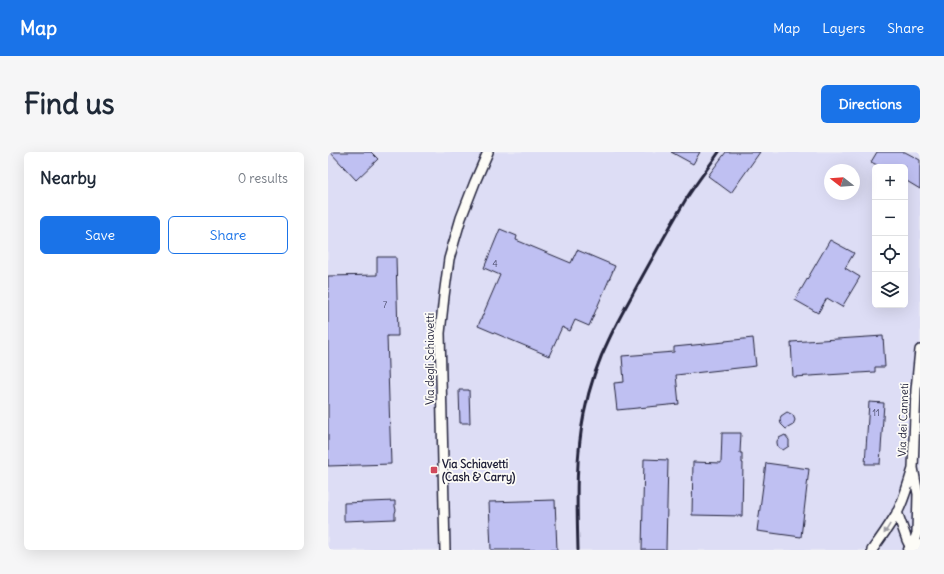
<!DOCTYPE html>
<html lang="en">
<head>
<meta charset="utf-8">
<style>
  :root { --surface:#fff; --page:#f6f6f7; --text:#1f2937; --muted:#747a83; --line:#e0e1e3; --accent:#1a73e8 }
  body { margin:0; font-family:Delius,sans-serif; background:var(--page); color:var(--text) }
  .controls { position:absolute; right:12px; top:12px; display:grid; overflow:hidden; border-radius:6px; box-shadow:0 4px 16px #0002 }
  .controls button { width:36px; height:36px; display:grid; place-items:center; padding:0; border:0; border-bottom:1px solid var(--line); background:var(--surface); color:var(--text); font:20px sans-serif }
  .compass { position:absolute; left:496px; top:12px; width:36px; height:36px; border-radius:50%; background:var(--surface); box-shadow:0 4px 16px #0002; rotate:287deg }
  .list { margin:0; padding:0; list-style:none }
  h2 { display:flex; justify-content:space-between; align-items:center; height:52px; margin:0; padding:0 16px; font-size:17px }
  h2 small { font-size:13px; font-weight:400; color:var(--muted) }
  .actions { display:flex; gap:8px; padding:12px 16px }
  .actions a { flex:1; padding:9px 0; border:1px solid var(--accent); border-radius:6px; text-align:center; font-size:14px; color:var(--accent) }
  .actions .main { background:var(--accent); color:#fff }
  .icon { flex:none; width:22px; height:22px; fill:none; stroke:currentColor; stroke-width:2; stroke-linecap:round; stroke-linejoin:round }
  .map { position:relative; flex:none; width:592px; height:398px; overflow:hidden; border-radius:6px }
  header { display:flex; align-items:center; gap:24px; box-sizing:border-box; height:56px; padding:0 20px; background:var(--accent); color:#fff }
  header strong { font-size:19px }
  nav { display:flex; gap:22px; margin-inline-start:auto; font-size:14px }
  .intro { display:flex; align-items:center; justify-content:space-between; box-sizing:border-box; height:96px; padding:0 24px }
  h1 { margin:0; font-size:28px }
  .button { padding:10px 18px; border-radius:6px; background:var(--accent); color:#fff; font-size:14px; font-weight:700 }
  main { display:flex; gap:24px; padding:0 24px }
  aside { flex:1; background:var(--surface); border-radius:6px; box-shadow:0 4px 16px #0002 }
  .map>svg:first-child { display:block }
</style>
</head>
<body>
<header>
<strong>Map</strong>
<nav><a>Map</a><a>Layers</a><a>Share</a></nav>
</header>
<div class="intro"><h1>Find us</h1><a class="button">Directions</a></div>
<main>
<aside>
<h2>Nearby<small>0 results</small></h2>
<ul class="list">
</ul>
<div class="actions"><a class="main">Save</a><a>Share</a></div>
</aside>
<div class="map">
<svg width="592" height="398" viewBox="0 0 592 398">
  <rect width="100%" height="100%" fill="#eaeaf6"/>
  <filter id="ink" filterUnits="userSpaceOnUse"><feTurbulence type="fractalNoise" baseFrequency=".025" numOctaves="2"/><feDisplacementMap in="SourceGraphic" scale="8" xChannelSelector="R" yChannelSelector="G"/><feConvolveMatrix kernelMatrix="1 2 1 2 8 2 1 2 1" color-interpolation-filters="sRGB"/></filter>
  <g filter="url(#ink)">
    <!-- built -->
    <path fill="#ddddf5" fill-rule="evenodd" d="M 0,0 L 592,0 L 592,398 L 0,398 ZM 547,15 L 577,15 L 577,153 L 547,153 ZM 502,18 L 526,18 L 526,42 L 502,42 Z"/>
    <!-- building -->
    <path fill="#bfc0f2" stroke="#22223b" d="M 2,0 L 43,0 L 50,7 L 28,28 Z
      M 343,0 L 372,0 L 365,12 Z
      M 398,0 L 432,0 L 403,41 L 380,24 Z
      M 549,0 L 577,0 L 592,8 L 592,37 L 577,28 L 577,15 L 553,15 L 543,10 Z
      M 172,77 L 189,84 L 188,88 L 243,111 L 249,98 L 287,114 L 261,174 L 247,168 L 242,179 L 234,175 L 221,204 L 150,174 L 172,123 L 156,116 Z
      M 502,88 L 526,101 L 517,116 L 532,125 L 514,155 L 499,146 L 490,161 L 467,148 Z
      M 49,105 L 68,105 L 70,184 L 59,184 L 63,312 L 0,314 L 0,124 L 49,123 Z
      M 555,184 L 557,215 L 547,215 L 547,220 L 465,225 L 463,190 Z
      M 425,186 L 428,214 L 348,223 L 351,252 L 289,258 L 286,231 L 296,230 L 294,204 L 346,200 L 346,195 L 397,190 L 397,189 Z
      M 131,238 L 141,238 L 142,271 L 132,271 Z
      M 541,250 L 556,251 L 552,312 L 537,312 Z
      M 459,260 L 465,263 L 467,268 L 465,273 L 458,277 L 453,272 L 452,268 L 453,264 Z
      M 394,281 L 413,281 L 412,301 L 414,301 L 414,311 L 415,311 L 414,364 L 364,363 L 365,310 L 393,311 Z
      M 457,283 L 461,288 L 461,294 L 455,298 L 450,295 L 449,291 L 449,289 L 451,286 Z
      M 316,307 L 340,308 L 338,398 L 314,398 Z
      M 438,311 L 481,317 L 473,385 L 429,379 Z
      M 227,348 L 229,398 L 163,398 L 161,350 Z
      M 67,349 L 67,354 L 68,358 L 67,361 L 67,367 L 16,369 L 16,351 Z"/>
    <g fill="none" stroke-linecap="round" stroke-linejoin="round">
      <defs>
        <path id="minor" d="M 592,198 L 588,238 L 585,316 L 590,342 L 592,345
          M 569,360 L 579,388 L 584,398
          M 117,398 L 112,181 L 116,144 L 121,107 L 133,66 L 147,30 L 160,0
          M 544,398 C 553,386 561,374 569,361 C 576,348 580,332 585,317
          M 583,398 L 589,381 L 590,342"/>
        <path id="tertiary" d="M 582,398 L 592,394"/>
      </defs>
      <!-- minor casing -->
      <use href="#minor" stroke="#22223b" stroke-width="12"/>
      <!-- tertiary casing -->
      <use href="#tertiary" stroke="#22223b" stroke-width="15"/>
      <!-- minor -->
      <use href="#minor" stroke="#fdfcf7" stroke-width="9"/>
      <!-- tertiary -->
      <use href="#tertiary" stroke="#fdfcf7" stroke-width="12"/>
      <!-- rail -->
      <path stroke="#22223b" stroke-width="3" d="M 250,398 C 249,353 247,307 256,262 C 261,236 270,209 282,185 C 290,168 300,151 309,134 C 325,105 341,76 358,47 C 368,31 380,16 391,0"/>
    </g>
    <!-- one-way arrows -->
    <defs><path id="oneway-solid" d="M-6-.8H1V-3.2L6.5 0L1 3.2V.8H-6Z"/></defs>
    <use fill="#9a9aa2" href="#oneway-solid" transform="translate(559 377) rotate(122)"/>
  </g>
  <!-- markers -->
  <rect fill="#d1495b" stroke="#fdfcf7" stroke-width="1.5" x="102" y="314" width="8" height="8" rx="2"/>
  <g text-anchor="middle" stroke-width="3.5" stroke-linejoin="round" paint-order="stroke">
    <!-- number labels -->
    <g font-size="9" fill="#494a69">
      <text x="167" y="115">4</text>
      <text x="57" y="156">7</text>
      <text x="548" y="264">11</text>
    </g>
    <!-- street labels -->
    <g font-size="11" fill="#22223b" stroke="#fdfcf7">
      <text transform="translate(102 207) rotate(-90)" y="4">Via degli Schiavetti</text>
      <text transform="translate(575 268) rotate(-88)" y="4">Via dei Canneti</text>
    </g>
    <!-- poi labels -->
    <g font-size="11" font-weight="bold" fill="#22223b" stroke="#fdfcf7" text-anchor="start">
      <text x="114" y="316">Via Schiavetti<tspan x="114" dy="13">(Cash &amp; Carry)</tspan></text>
    </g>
  </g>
</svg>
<div class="controls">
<button>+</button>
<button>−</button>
<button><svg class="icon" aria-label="locate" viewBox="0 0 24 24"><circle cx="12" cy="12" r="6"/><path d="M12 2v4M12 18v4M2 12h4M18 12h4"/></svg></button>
<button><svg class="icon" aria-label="layers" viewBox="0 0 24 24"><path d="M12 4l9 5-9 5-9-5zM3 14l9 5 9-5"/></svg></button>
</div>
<svg class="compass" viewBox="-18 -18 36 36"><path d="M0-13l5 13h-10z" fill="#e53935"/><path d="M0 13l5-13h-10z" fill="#747a83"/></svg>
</div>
</main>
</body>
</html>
